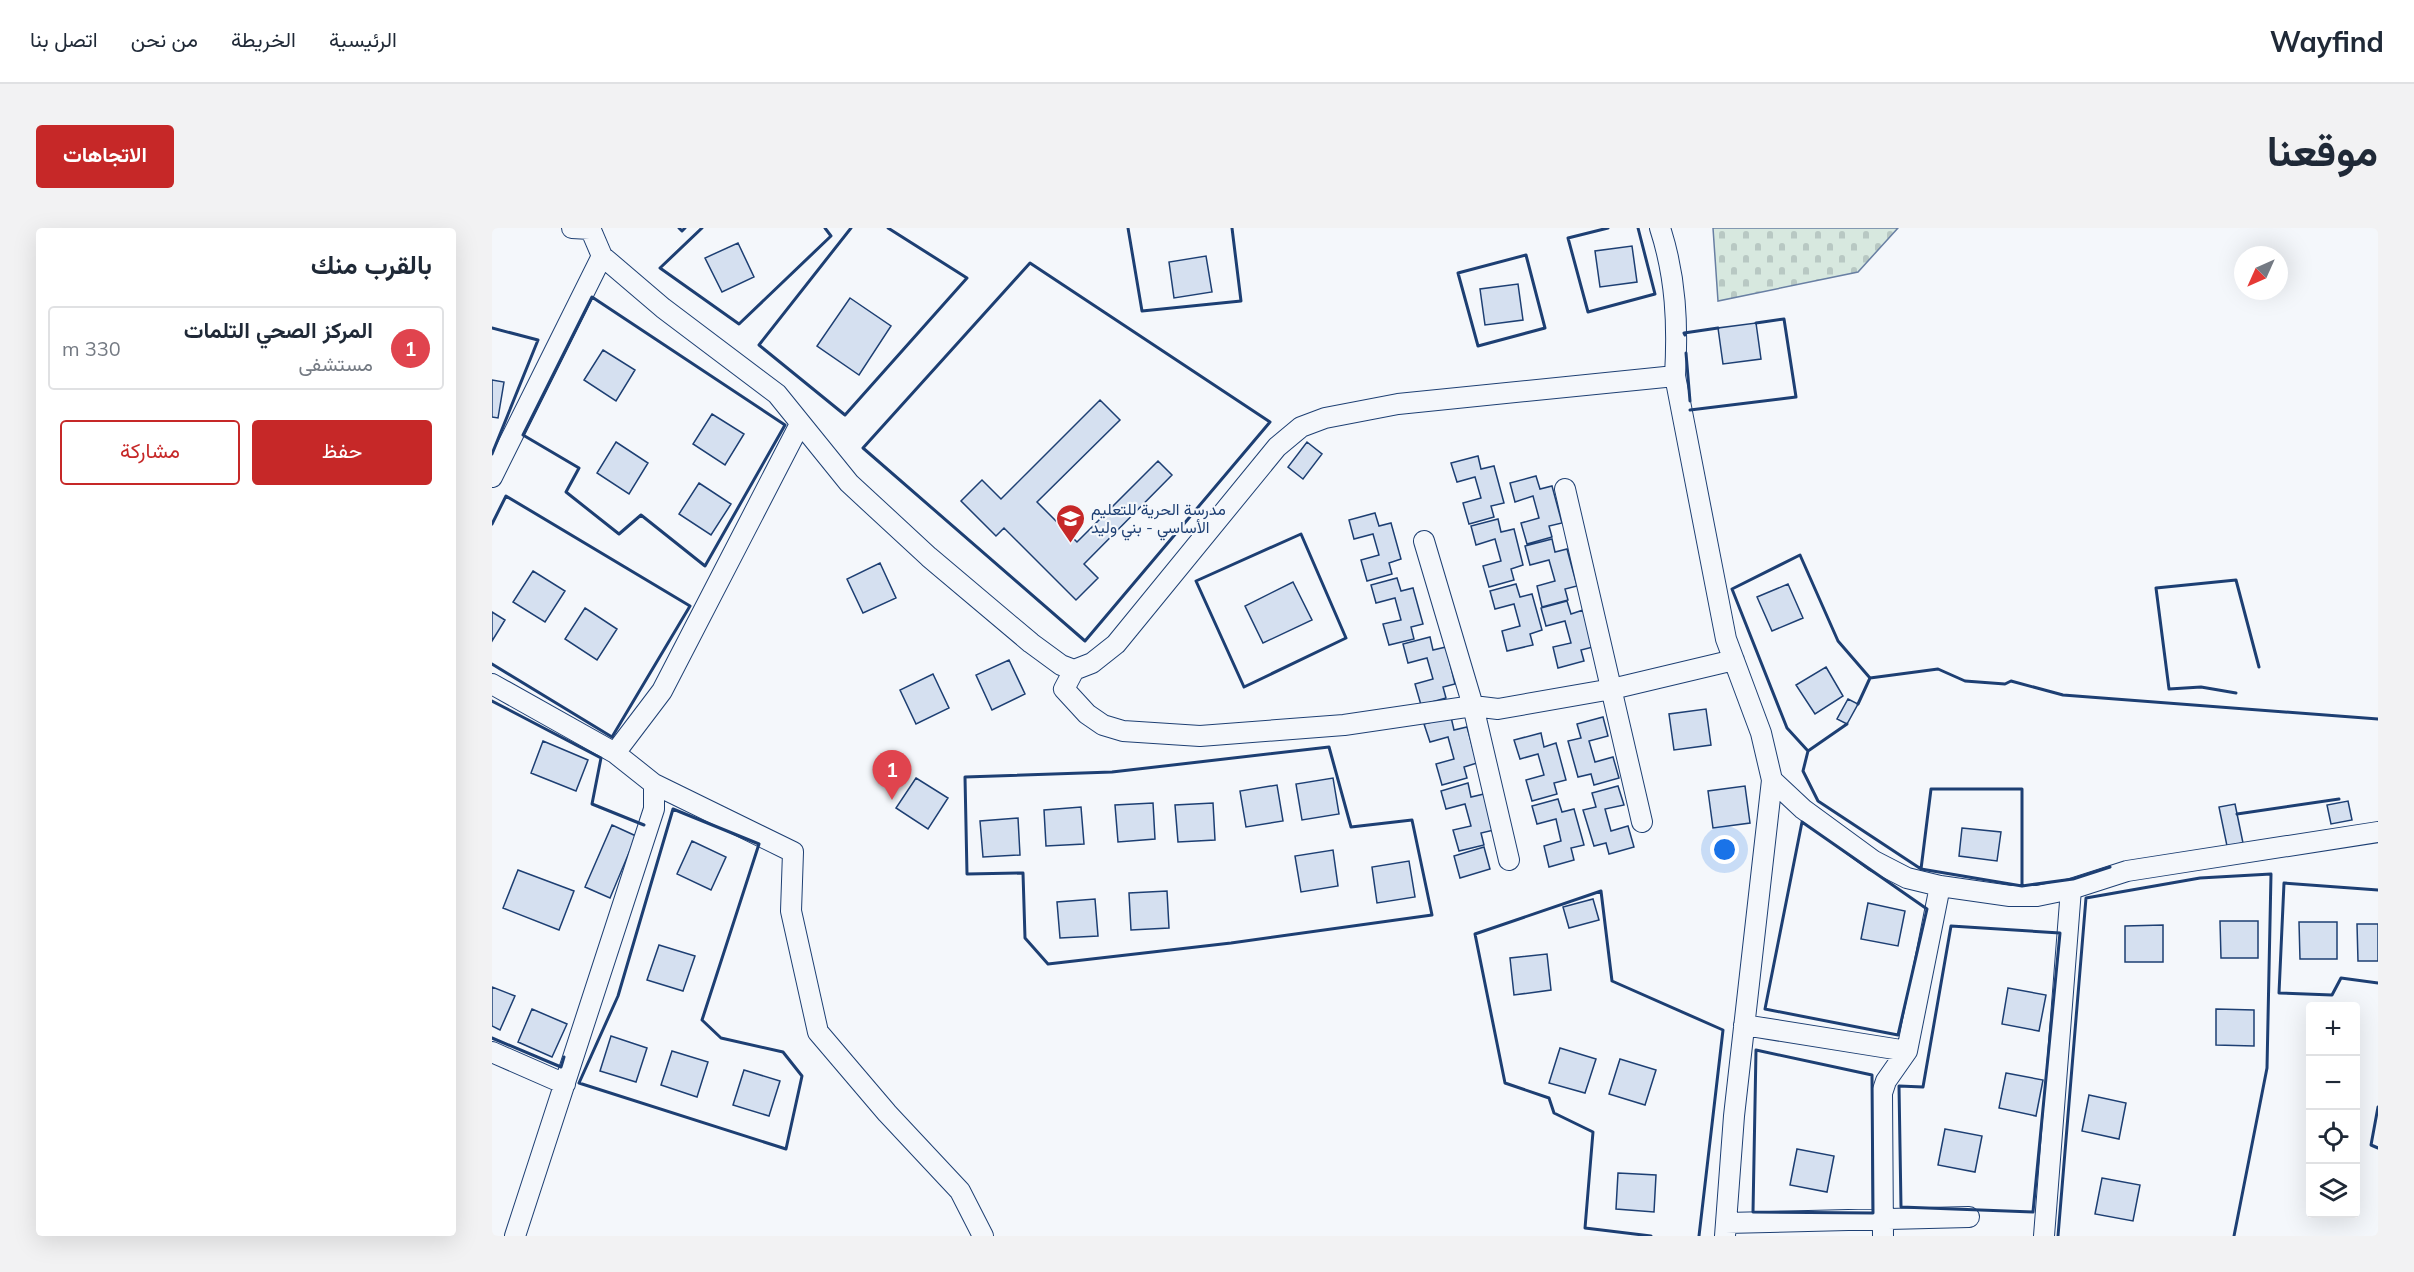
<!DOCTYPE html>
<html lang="ar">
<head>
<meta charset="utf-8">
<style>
  :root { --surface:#fff; --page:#f2f2f3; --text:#1f2937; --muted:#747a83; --line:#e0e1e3; --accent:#c62828 }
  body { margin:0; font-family:Mulish,Vazirmatn,sans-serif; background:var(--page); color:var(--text); direction:rtl }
  .controls { position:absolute; right:18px; bottom:18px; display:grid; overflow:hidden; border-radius:6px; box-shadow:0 6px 24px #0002 }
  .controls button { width:54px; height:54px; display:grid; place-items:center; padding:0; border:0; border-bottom:2px solid var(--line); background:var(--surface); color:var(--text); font:30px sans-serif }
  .compass { position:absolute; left:1742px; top:18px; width:54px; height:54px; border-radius:50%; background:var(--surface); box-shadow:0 6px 24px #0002; rotate:225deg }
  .you { position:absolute; left:1233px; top:622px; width:21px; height:21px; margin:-15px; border:4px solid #fff; border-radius:50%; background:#1a73e8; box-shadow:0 0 0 9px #1a73e833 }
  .badge { display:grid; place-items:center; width:39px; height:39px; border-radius:50%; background:var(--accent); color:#fff; font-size:20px; font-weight:700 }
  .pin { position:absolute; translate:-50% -50px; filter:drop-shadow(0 2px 3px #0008) }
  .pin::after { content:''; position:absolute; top:32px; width:21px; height:18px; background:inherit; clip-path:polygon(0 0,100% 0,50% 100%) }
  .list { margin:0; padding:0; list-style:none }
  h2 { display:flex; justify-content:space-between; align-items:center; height:78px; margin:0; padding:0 24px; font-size:26px }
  h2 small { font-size:20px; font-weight:400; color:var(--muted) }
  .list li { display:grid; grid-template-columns:39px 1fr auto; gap:18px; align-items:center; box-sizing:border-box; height:84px; margin:0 12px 12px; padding:0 12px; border:2px solid var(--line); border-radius:6px }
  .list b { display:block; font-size:22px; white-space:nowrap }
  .list p { margin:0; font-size:20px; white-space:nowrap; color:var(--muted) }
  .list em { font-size:20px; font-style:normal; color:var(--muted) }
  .actions { display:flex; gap:12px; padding:18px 24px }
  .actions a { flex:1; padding:14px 0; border:2px solid var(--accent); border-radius:6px; text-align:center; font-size:21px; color:var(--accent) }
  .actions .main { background:var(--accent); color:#fff }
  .icon { flex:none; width:33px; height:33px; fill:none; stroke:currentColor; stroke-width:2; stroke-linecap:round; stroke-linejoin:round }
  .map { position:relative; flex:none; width:1886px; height:1008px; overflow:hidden; direction:ltr; border-radius:6px }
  header { display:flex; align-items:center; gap:36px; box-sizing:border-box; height:84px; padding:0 30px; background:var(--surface); border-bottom:2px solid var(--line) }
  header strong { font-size:28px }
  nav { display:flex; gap:33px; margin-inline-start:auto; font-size:21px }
  .intro { display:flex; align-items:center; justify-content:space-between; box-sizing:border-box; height:144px; padding:0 36px }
  h1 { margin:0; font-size:42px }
  .button { padding:15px 27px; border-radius:6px; background:var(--accent); color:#fff; font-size:21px; font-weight:700 }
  main { display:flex; gap:36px; padding:0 36px }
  aside { flex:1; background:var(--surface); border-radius:6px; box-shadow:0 6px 24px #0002 }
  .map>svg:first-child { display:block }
</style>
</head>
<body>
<header>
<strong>Wayfind</strong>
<nav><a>الرئيسية</a><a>الخريطة</a><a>من نحن</a><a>اتصل بنا</a></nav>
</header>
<div class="intro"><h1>موقعنا</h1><a class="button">الاتجاهات</a></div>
<main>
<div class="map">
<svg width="1886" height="1008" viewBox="0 0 1886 1008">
  <defs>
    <pattern id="cemetery-stones" width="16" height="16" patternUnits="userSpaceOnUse" patternTransform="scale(1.5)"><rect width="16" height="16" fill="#d7e8df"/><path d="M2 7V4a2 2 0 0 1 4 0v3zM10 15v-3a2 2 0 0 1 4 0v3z" fill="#b8c8c3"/></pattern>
  </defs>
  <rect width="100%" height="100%" fill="#f4f7fb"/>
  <!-- cemetery -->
  <path fill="url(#cemetery-stones)" stroke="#687fa3" stroke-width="1.5" d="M 1221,0 L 1406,0 L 1366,44 L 1226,73 Z"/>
  <!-- building -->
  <path fill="#d5e0f0" stroke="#1d3f73" stroke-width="1.5" d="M 246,15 L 262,49 L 230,64 L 213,30 Z
    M 1140,18 L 1145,54 L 1108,59 L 1103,23 Z
    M 714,28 L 720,64 L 682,70 L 677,34 Z
    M 1026,56 L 1031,92 L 993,97 L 988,61 Z
    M 358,70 L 399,98 L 367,147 L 325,118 Z
    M 1264,95 L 1269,131 L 1231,136 L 1226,100 Z
    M 111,122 L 143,142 L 124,173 L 92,152 Z
    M 0,152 L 12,154 L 6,190 L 0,189 Z
    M 608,172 L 628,192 L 545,274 L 585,314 L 666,233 L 680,247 L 592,336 L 606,350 L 584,372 L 512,300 L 504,308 L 469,273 L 490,252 L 509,271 Z
    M 220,186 L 252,206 L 233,237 L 201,216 Z
    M 124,214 L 156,235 L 137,266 L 105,245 Z
    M 815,214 L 830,226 L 811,251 L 796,239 Z
    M 986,228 L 989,241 L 1002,238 L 1012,275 L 999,278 L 1002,289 L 977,296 L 971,275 L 989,270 L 983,249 L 965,254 L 959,235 Z
    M 1044,248 L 1048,261 L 1060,258 L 1070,295 L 1057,298 L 1060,309 L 1035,316 L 1029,295 L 1047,290 L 1041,268 L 1023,274 L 1018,255 Z
    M 207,255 L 239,276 L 219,307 L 187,286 Z
    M 883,285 L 887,298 L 899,295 L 909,331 L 897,335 L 900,346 L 875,353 L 869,332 L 887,327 L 881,306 L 862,311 L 857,292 Z
    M 1006,291 L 1009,304 L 1022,301 L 1031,337 L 1019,341 L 1022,352 L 997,359 L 991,338 L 1009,333 L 1003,311 L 984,317 L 979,298 Z
    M 1060,311 L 1063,324 L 1075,321 L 1085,358 L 1073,361 L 1076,372 L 1050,379 L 1045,358 L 1063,353 L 1057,332 L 1038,337 L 1033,318 Z
    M 388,335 L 404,370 L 371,385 L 355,351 Z
    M 41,343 L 73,363 L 53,394 L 21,374 Z
    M 905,350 L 909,363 L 921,360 L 931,396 L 919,399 L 922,411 L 897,417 L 891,396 L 909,392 L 903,370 L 884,375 L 879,357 Z
    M 801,354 L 820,392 L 771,415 L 753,378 Z
    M 1024,356 L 1028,369 L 1040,366 L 1050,402 L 1038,406 L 1041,417 L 1015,423 L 1010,403 L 1028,398 L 1022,376 L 1003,381 L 998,363 Z
    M 1296,356 L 1311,390 L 1280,403 L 1265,369 Z
    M 1075,373 L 1079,386 L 1091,382 L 1101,419 L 1089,422 L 1092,433 L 1066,440 L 1061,419 L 1079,415 L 1073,393 L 1054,398 L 1049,380 Z
    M 93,380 L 125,401 L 105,432 L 73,411 Z
    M 0,384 L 13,392 L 0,413 Z
    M 938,409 L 941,422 L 954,419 L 963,456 L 951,459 L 954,470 L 929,477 L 923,456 L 941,451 L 935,430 L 916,435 L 911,416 Z
    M 517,432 L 533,466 L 500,482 L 484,447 Z
    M 1334,439 L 1351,468 L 1323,486 L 1304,457 Z
    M 441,446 L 457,480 L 424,496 L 408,462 Z
    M 1356,471 L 1366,476 L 1355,496 L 1345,491 Z
    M 1214,481 L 1219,517 L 1182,522 L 1177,486 Z
    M 959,489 L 962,502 L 975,499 L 985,535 L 972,539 L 975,550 L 950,557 L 944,536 L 962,531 L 956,509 L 938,514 L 932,496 Z
    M 1111,489 L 1116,508 L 1097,513 L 1103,534 L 1121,529 L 1127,550 L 1102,557 L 1099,546 L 1086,549 L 1076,513 L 1089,510 L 1085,496 Z
    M 1049,505 L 1052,519 L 1064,515 L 1074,552 L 1062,555 L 1065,566 L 1040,573 L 1034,552 L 1052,547 L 1046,526 L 1028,531 L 1022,512 Z
    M 51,513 L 96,532 L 84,563 L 39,545 Z
    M 424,550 L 456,570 L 436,601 L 404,580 Z
    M 841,550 L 847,586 L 810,592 L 804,556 Z
    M 976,555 L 979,569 L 992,566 L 1002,602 L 989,605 L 992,617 L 967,623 L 961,602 L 979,598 L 973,576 L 954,581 L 949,563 Z
    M 785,557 L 791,593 L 754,599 L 748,563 Z
    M 1126,558 L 1132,577 L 1113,581 L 1119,603 L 1136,598 L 1142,619 L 1117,626 L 1114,615 L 1102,618 L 1091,582 L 1104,579 L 1100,565 Z
    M 1253,558 L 1258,595 L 1221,600 L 1216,563 Z
    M 1066,571 L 1070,584 L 1082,581 L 1092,617 L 1079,620 L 1082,632 L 1057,639 L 1052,618 L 1069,613 L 1064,591 L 1045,596 L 1040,578 Z
    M 1856,573 L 1860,592 L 1839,596 L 1835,577 Z
    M 661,575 L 663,611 L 626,614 L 623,577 Z
    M 721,575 L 723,612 L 686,614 L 683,577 Z
    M 1743,576 L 1751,615 L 1735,618 L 1727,579 Z
    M 589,579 L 592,616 L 554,618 L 552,582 Z
    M 526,590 L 528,627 L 491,629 L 488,593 Z
    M 120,597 L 144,608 L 118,670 L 93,659 Z
    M 1470,600 L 1509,604 L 1505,633 L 1467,628 Z
    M 200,613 L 234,629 L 219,662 L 185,646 Z
    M 992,619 L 998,641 L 968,650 L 962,628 Z
    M 841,622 L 846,658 L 809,664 L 803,628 Z
    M 917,633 L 923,669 L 885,675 L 880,639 Z
    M 26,642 L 82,663 L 67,702 L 11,680 Z
    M 675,663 L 677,700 L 639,702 L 637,665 Z
    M 603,671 L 606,708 L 568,710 L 565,674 Z
    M 1101,671 L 1107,692 L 1077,700 L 1071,679 Z
    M 1376,675 L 1413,683 L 1406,718 L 1369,711 Z
    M 1728,693 L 1766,693 L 1766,730 L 1729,730 Z
    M 1807,694 L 1845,694 L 1845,731 L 1808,731 Z
    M 1865,696 L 1886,696 L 1886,733 L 1866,733 Z
    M 1671,697 L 1671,734 L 1633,734 L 1633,698 Z
    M 167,717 L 203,728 L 191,763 L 155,752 Z
    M 1055,726 L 1059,762 L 1022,767 L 1018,730 Z
    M 0,759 L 23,768 L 8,802 L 0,798 Z
    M 1516,760 L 1554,767 L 1547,803 L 1510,796 Z
    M 40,781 L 75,796 L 60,829 L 26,814 Z
    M 1724,781 L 1762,782 L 1762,818 L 1724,817 Z
    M 119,808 L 155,820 L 144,854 L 108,843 Z
    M 1068,820 L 1104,831 L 1093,865 L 1057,855 Z
    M 180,823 L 216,834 L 205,869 L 169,857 Z
    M 1128,831 L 1164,842 L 1153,877 L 1117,866 Z
    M 252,842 L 288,853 L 277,888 L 241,877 Z
    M 1514,845 L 1551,852 L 1544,888 L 1507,880 Z
    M 1597,867 L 1634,875 L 1627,911 L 1590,903 Z
    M 1453,901 L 1490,908 L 1483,944 L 1446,937 Z
    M 1305,921 L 1342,928 L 1335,964 L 1298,957 Z
    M 1126,945 L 1164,947 L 1162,984 L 1124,981 Z
    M 1610,950 L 1648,957 L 1641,993 L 1603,986 Z"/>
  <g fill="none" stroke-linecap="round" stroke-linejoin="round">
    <defs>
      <path id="minor" d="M 80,0 L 98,1
        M 98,0 L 110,28 L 171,80 L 285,166 L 357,255 L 437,329 L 539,415 L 569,437 L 582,442 L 600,435 L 624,416 L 785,219 L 809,199 L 833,190 L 906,176 L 1183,148 C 1186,97 1184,49 1168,0
        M 1183,148 L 1234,411 L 1269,505 L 1280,552 L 1311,581 L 1382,633 L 1415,650 L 1448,658 L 1518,668 L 1545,668 L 1579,661 L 1635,643 L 1886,604
        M 0,249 L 110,28
        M 1073,261 L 1150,594
        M 932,313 L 981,478 L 1017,632
        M 582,442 L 572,461 L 595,486 L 611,497 L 631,503 L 708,508 L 852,497 L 981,478 L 1006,481 L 1120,461 L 1242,432
        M 0,456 L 123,525 L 162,556 L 162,581 L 23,1008
        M 123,525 L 170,463 L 308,196
        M 162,556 L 301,624 L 299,683 L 326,804 L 395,885 L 468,963 L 491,1008
        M 1252,797 L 1415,823
        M 0,824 L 73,856
        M 1234,995 L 1477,989
        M 1233,1008 L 1242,888 L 1280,552
        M 1391,1008 L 1390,865 L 1394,853 L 1415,823 L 1448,658
        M 1552,1008 L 1579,661"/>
    </defs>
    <!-- minor casing -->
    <use href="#minor" stroke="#1d3f73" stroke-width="22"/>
    <!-- minor -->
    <use href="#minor" stroke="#f4f7fb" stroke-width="20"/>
    <!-- wall -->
    <path stroke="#1d3f73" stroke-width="3" d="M 187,0 L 190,3 L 193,0
      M 210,0 L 168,40 L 247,96 L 339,8 L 333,0
      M 359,0 L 267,117 L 353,187 L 475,50 L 396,0
      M 636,0 L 650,83 L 749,73 L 740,0
      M 1116,0 L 1076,10 L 1096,84 L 1163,66 L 1146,0
      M 1034,27 L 1053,100 L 986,118 L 966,45 Z
      M 538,35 L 778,194 L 593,413 L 371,220 Z
      M 100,69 L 293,197 L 213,338 L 149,287 L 127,306 L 74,264 L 87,240 L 31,207 Z
      M 0,100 L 46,112 L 0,226
      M 1193,107 L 1192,105 L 1226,100
      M 1194,125 L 1198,173
      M 1198,182 L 1304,169 L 1292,91 L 1264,95
      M 0,296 L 14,268 L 198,378 L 120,509 L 0,436
      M 809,306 L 854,410 L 752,459 L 704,353 Z
      M 1378,450 L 1446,441 L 1473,453 L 1513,456 L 1519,453 L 1571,467 L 1886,491
      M 1744,465 L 1709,459 L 1677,461 L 1664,360 L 1744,352 L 1767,439
      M 0,473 L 109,530 L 100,576 L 152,597
      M 1355,496 L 1316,523 L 1295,500 L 1240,361 L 1308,327 L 1346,413 L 1378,450 L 1366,476
      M 837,519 L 859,599 L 920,592 L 940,687 L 739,715 L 556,736 L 533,710 L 531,645 L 475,646 L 473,549 L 620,544 Z
      M 1316,523 L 1311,543 L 1326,573 L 1429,641
      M 181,581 L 267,616 L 210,792 L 229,810 L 291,824 L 310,848 L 294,921 L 87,855 L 126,768 Z
      M 1745,586 L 1847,571
      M 1310,594 L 1435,681 L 1406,807 L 1273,781 Z
      M 1530,658 L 1530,561 L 1439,561 L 1429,641 L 1530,658 L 1581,651 L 1618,639
      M 1886,662 L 1792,655 L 1787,765 L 1840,767 L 1849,750 L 1886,755
      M 1459,698 L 1568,705 L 1541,984 L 1409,979 L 1407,858 L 1431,859 Z
      M 0,810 L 69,839 L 72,829
      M 1264,822 L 1380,847 L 1381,985 L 1261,984 Z
      M 1886,879 L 1879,917 L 1886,920
      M 1159,1008 L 1093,1000 L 1101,904 L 1062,885 L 1057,870 L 1013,855 L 983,706 L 1109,663 L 1120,753 L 1231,802 L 1207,1008
      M 1566,1008 L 1594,670 L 1708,650 L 1779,646 L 1775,840 L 1742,1008"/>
  </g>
  <!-- icons -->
  <defs>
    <symbol id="school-pin" viewBox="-11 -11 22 30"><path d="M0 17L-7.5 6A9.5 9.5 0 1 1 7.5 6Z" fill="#c62828" stroke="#f4f7fb"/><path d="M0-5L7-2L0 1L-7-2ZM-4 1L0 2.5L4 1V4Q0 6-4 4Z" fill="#fff"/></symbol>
  </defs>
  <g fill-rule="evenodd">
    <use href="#school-pin" x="562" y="274" width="33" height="45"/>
  </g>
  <g text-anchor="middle" stroke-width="4.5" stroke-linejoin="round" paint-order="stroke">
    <!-- poi labels -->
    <g font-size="16" fill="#1d3f73" stroke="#f4f7fb" text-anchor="start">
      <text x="599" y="287">مدرسة الحرية للتعليم<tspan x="599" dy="18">الأساسي - بني وليد</tspan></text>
    </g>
  </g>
</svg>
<div class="controls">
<button>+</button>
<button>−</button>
<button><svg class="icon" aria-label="locate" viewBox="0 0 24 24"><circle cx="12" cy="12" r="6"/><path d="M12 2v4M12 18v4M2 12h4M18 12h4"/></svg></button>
<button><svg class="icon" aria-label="layers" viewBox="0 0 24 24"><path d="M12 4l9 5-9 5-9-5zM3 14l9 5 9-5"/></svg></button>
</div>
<svg class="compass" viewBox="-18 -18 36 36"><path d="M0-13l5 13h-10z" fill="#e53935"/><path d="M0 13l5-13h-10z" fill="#747a83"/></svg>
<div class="you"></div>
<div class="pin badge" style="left:400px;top:572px;background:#e0444e">1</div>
</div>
<aside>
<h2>بالقرب منك<small></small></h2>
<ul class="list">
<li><span class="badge" style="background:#e0444e">1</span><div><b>المركز الصحي التلمات</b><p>مستشفى</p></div><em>330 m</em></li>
</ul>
<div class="actions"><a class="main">حفظ</a><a>مشاركة</a></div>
</aside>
</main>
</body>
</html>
